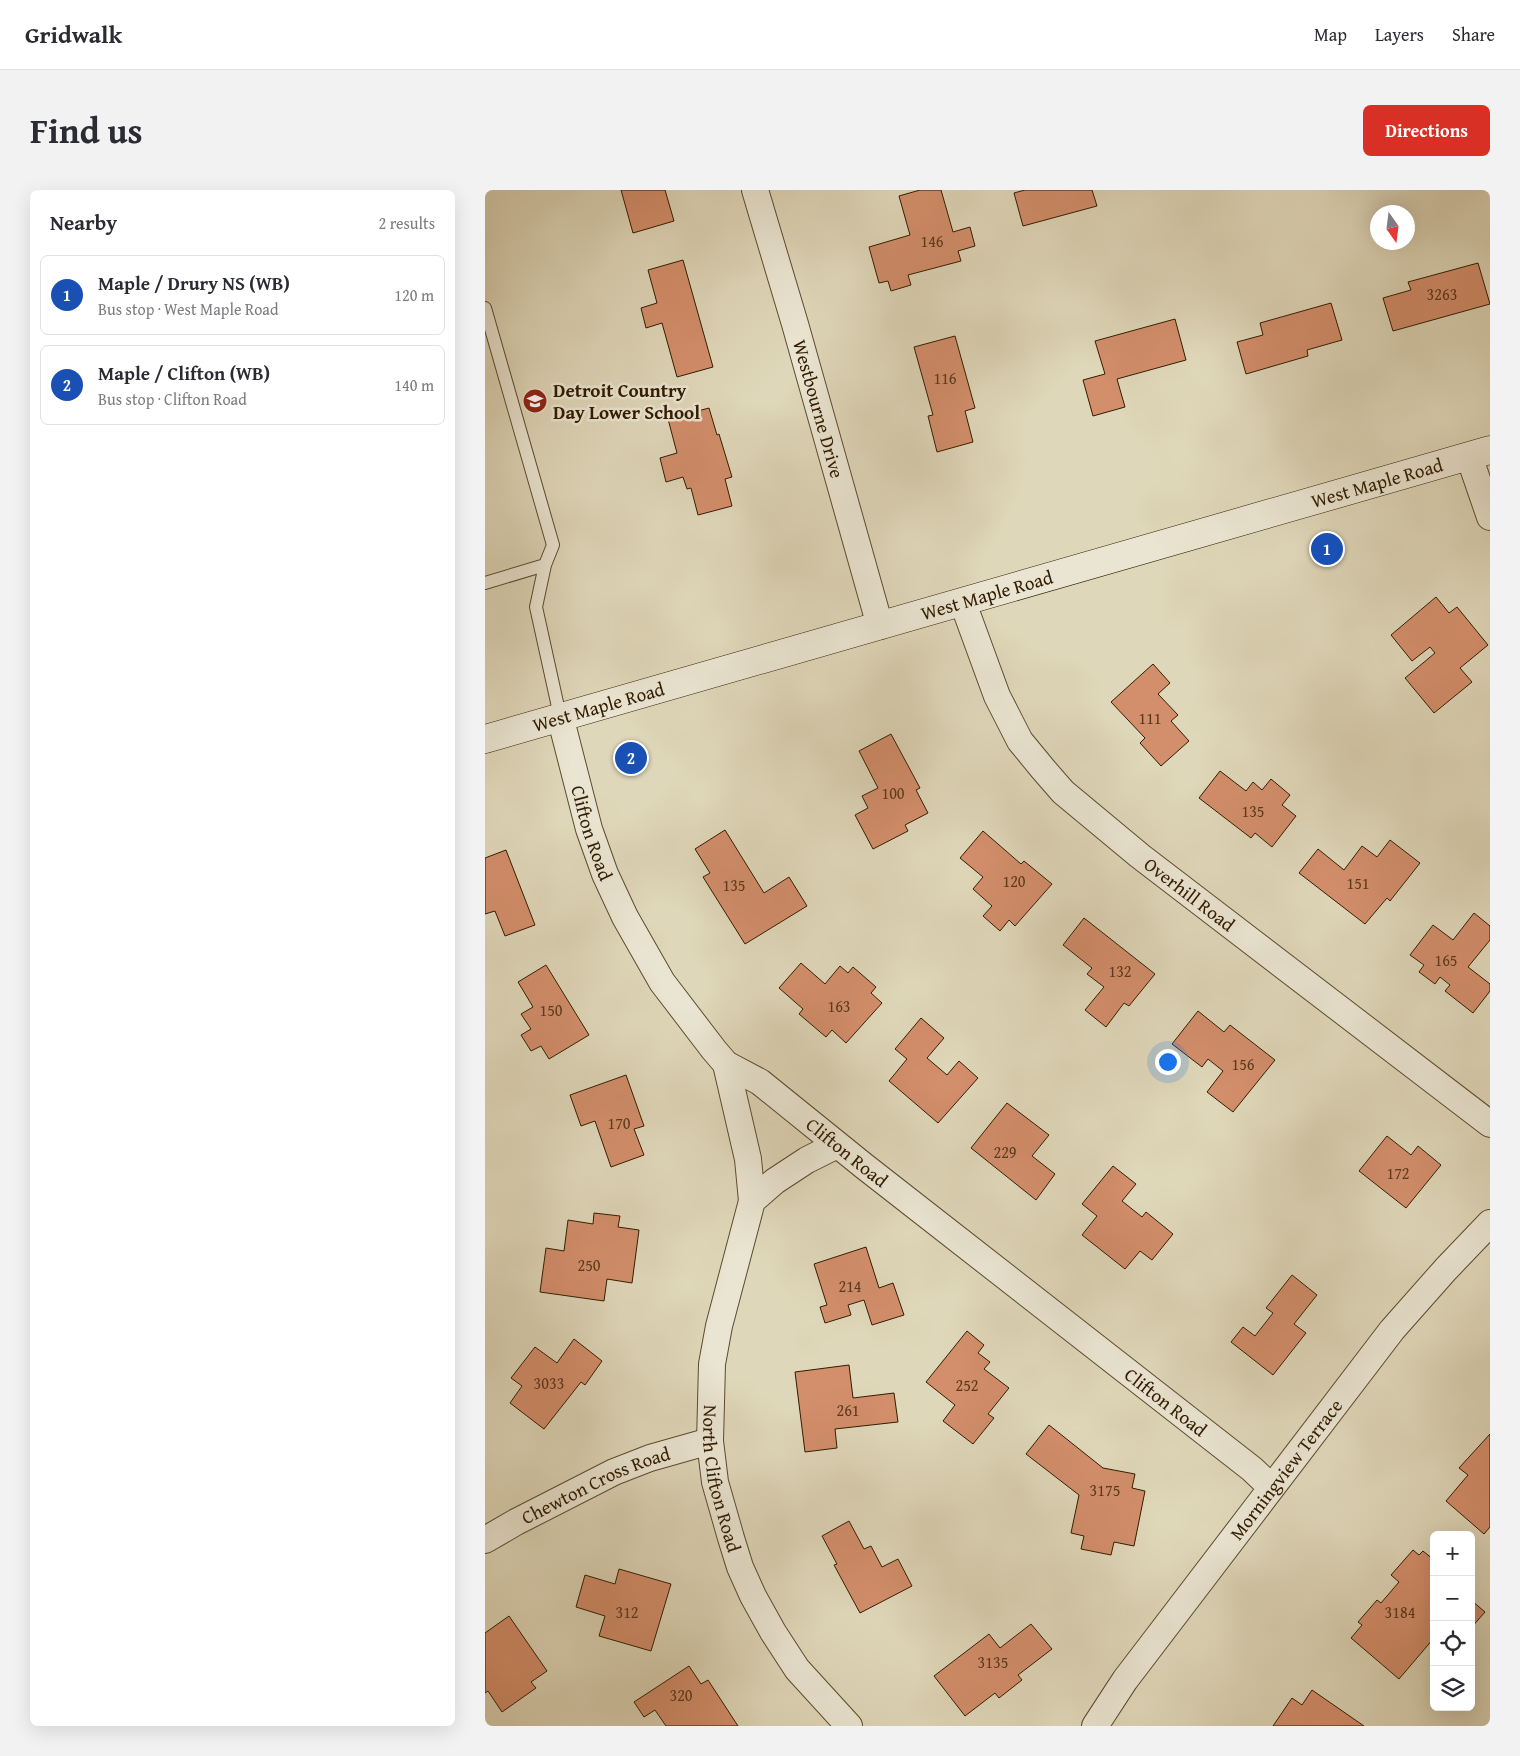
<!DOCTYPE html>
<html lang="en">
<head>
<meta charset="utf-8">
<style>
  :root { --surface:#fff; --page:#f2f2f3; --text:#2b2b33; --muted:#7c7c81; --line:#e1e1e2; --accent:#d93025 }
  body { margin:0; font-family:"Gentium Book Plus",serif; background:var(--page); color:var(--text) }
  .controls { position:absolute; right:15px; bottom:15px; display:grid; overflow:hidden; border-radius:8px; box-shadow:0 5px 20px #0002 }
  .controls button { width:45px; height:45px; display:grid; place-items:center; padding:0; border:0; border-bottom:1px solid var(--line); background:var(--surface); color:var(--text); font:25px sans-serif }
  .compass { position:absolute; left:885px; top:15px; width:45px; height:45px; border-radius:50%; background:var(--surface); box-shadow:0 5px 20px #0002; rotate:166deg }
  .you { position:absolute; left:682px; top:871px; width:18px; height:18px; margin:-12px; border:4px solid #fff; border-radius:50%; background:#1a73e8; box-shadow:0 0 0 8px #1a73e833 }
  .badge { display:grid; place-items:center; width:32px; height:32px; border-radius:50%; background:var(--accent); color:#fff; font-size:16px; font-weight:700 }
  .pin { position:absolute; translate:-50% -50%; border:2px solid #fff; box-shadow:0 1px 5px #0006 }
  .list { margin:0; padding:0; list-style:none }
  h2 { display:flex; justify-content:space-between; align-items:center; height:65px; margin:0; padding:0 20px; font-size:21px }
  h2 small { font-size:16px; font-weight:400; color:var(--muted) }
  .list li { display:grid; grid-template-columns:32px 1fr auto; gap:15px; align-items:center; box-sizing:border-box; height:80px; margin:0 10px 10px; padding:0 10px; border:1px solid var(--line); border-radius:8px }
  .list b { display:block; font-size:19px; white-space:nowrap }
  .list p { margin:0; font-size:16px; white-space:nowrap; color:var(--muted) }
  .list em { font-size:16px; font-style:normal; color:var(--muted) }
  .icon { flex:none; width:28px; height:28px; fill:none; stroke:currentColor; stroke-width:2; stroke-linecap:round; stroke-linejoin:round }
  .map { position:relative; flex:none; width:1005px; height:1536px; overflow:hidden; border-radius:8px }
  header { display:flex; align-items:center; gap:30px; box-sizing:border-box; height:70px; padding:0 25px; background:var(--surface); border-bottom:1px solid var(--line) }
  header strong { font-size:24px }
  nav { display:flex; gap:28px; margin-inline-start:auto; font-size:18px }
  .intro { display:flex; align-items:center; justify-content:space-between; box-sizing:border-box; height:120px; padding:0 30px }
  h1 { margin:0; font-size:35px }
  .button { padding:12px 22px; border-radius:8px; background:var(--accent); color:#fff; font-size:18px; font-weight:700 }
  main { display:flex; gap:30px; padding:0 30px }
  aside { flex:1; background:var(--surface); border-radius:8px; box-shadow:0 5px 20px #0002 }
  .map>svg:first-child { display:block }
</style>
</head>
<body>
<header>
<strong>Gridwalk</strong>
<nav><a>Map</a><a>Layers</a><a>Share</a></nav>
</header>
<div class="intro"><h1>Find us</h1><a class="button">Directions</a></div>
<main>
<aside>
<h2>Nearby<small>2 results</small></h2>
<ul class="list">
<li><span class="badge" style="background:#1a4fb4">1</span><div><b>Maple / Drury NS (WB)</b><p>Bus stop · West Maple Road</p></div><em>120 m</em></li>
<li><span class="badge" style="background:#1a4fb4">2</span><div><b>Maple / Clifton (WB)</b><p>Bus stop · Clifton Road</p></div><em>140 m</em></li>
</ul>
</aside>
<div class="map">
<svg width="1005" height="1536" viewBox="0 0 1005 1536">
  <rect width="100%" height="100%" fill="#dfd7b9"/>
  <filter id="stains"><feTurbulence type="fractalNoise" baseFrequency=".004" numOctaves="4"/><feColorMatrix values="0 0 0 0 .2 0 0 0 0 .09 0 0 0 0 .02 0 0 0 .5 -.17"/></filter>
  <radialGradient id="worn" r=".72"><stop offset=".6" stop-color="#630" stop-opacity="0"/><stop offset="1" stop-color="#630" stop-opacity=".3"/></radialGradient>
  <!-- building -->
  <path fill="#d38e6b" stroke="#311c00" d="M 136,0 L 180,0 L 189,31 L 148,43 Z
    M 435,0 L 456,0 L 468,42 L 485,37 L 490,56 L 473,61 L 476,71 L 423,85 L 426,95 L 406,101 L 403,91 L 394,93 L 384,57 L 425,45 L 414,6 Z
    M 540,0 L 607,0 L 612,16 L 538,36 L 529,3 Z
    M 198,70 L 228,177 L 192,187 L 177,133 L 161,138 L 156,118 L 172,113 L 163,80 Z
    M 993,73 L 1005,114 L 908,141 L 898,108 L 926,100 L 923,92 Z
    M 846,113 L 857,150 L 822,160 L 823,166 L 761,184 L 752,152 L 778,145 L 775,133 Z
    M 690,129 L 701,170 L 632,189 L 640,217 L 608,226 L 598,190 L 620,184 L 610,151 Z
    M 470,146 L 490,218 L 480,221 L 488,252 L 452,262 L 443,226 L 448,225 L 429,157 Z
    M 224,218 L 232,245 L 234,244 L 247,287 L 240,289 L 247,316 L 213,325 L 206,298 L 202,299 L 198,287 L 181,292 L 175,268 L 192,263 L 183,229 Z
    M 951,407 L 964,423 L 972,417 L 1003,455 L 975,478 L 987,492 L 949,523 L 920,488 L 950,463 L 945,457 L 927,471 L 906,445 Z
    M 668,474 L 685,493 L 673,504 L 693,525 L 686,531 L 704,551 L 676,576 L 655,553 L 660,548 L 626,512 Z
    M 406,544 L 435,598 L 431,600 L 443,623 L 420,635 L 423,641 L 388,659 L 370,625 L 383,618 L 377,606 L 393,598 L 374,561 Z
    M 735,581 L 761,601 L 768,592 L 777,600 L 786,589 L 805,605 L 797,615 L 811,626 L 787,657 L 770,643 L 766,648 L 714,608 Z
    M 240,640 L 279,703 L 304,687 L 322,716 L 260,754 L 218,687 L 225,683 L 210,659 Z
    M 498,641 L 536,674 L 539,671 L 567,694 L 530,736 L 524,730 L 515,741 L 498,726 L 507,716 L 488,699 L 498,687 L 475,668 Z
    M 905,650 L 935,673 L 905,711 L 902,708 L 880,734 L 814,683 L 833,659 L 859,680 L 877,656 L 892,667 Z
    M 21,660 L 50,735 L 20,746 L 10,721 L 0,724 L 0,668 Z
    M 989,723 L 1005,736 L 1005,750 L 983,777 L 1005,794 L 1005,801 L 988,823 L 960,801 L 965,795 L 955,787 L 950,794 L 934,782 L 939,775 L 925,765 L 948,735 L 968,750 Z
    M 599,728 L 670,784 L 644,816 L 639,813 L 621,837 L 600,820 L 619,797 L 602,784 L 607,778 L 578,755 Z
    M 316,773 L 340,794 L 355,776 L 363,783 L 368,777 L 391,797 L 386,803 L 397,813 L 361,853 L 347,840 L 341,847 L 314,824 L 318,819 L 294,798 Z
    M 61,775 L 104,845 L 64,869 L 56,856 L 46,861 L 36,845 L 46,839 L 36,824 L 48,817 L 33,792 Z
    M 713,821 L 739,842 L 745,835 L 790,870 L 748,922 L 722,902 L 738,881 L 723,869 L 717,877 L 687,854 Z
    M 436,828 L 459,848 L 442,868 L 462,885 L 474,871 L 493,888 L 453,933 L 404,891 L 422,869 L 410,859 Z
    M 141,885 L 159,936 L 149,939 L 159,965 L 126,977 L 110,931 L 96,936 L 85,905 Z
    M 522,913 L 564,945 L 547,966 L 570,984 L 551,1010 L 486,958 Z
    M 902,946 L 926,965 L 933,956 L 956,975 L 921,1018 L 874,981 Z
    M 628,976 L 651,994 L 637,1011 L 657,1027 L 661,1022 L 688,1044 L 667,1070 L 655,1061 L 640,1079 L 597,1045 L 612,1026 L 597,1014 Z
    M 109,1023 L 135,1026 L 133,1037 L 154,1040 L 147,1093 L 122,1089 L 119,1111 L 55,1102 L 61,1058 L 79,1061 L 83,1030 L 108,1034 Z
    M 381,1057 L 394,1098 L 408,1093 L 419,1125 L 387,1135 L 379,1110 L 363,1115 L 366,1125 L 340,1133 L 335,1117 L 342,1115 L 329,1074 Z
    M 807,1085 L 832,1105 L 809,1134 L 821,1143 L 788,1185 L 746,1152 L 758,1137 L 770,1146 L 788,1123 L 781,1118 Z
    M 482,1141 L 499,1155 L 493,1163 L 505,1172 L 499,1179 L 524,1198 L 503,1224 L 509,1228 L 488,1254 L 458,1231 L 470,1215 L 441,1192 Z
    M 89,1149 L 117,1171 L 100,1195 L 96,1192 L 59,1239 L 25,1213 L 37,1196 L 26,1188 L 50,1157 L 72,1173 Z
    M 364,1175 L 368,1208 L 409,1203 L 413,1232 L 350,1239 L 352,1258 L 320,1262 L 310,1182 Z
    M 564,1235 L 618,1278 L 650,1284 L 647,1298 L 660,1301 L 649,1356 L 629,1352 L 626,1365 L 596,1359 L 599,1346 L 586,1343 L 594,1305 L 541,1264 Z
    M 1005,1244 L 1005,1337 L 999,1344 L 961,1311 L 983,1285 L 974,1278 Z
    M 364,1331 L 379,1359 L 386,1356 L 397,1377 L 413,1369 L 427,1396 L 375,1423 L 349,1375 L 352,1374 L 337,1346 Z
    M 928,1360 L 934,1365 L 938,1361 L 949,1370 L 949,1431 L 946,1434 L 949,1436 L 949,1448 L 914,1489 L 866,1448 L 877,1435 L 873,1432 L 892,1410 L 896,1413 L 914,1392 L 906,1385 Z
    M 134,1379 L 186,1394 L 166,1461 L 114,1446 L 120,1426 L 91,1417 L 100,1385 L 130,1394 Z
    M 986,1410 L 1000,1422 L 986,1438 Z
    M 24,1426 L 62,1481 L 46,1492 L 51,1498 L 17,1522 L 3,1501 L 0,1503 L 0,1443 Z
    M 546,1434 L 567,1459 L 533,1485 L 537,1490 L 514,1508 L 510,1503 L 480,1526 L 449,1486 L 504,1444 L 515,1458 Z
    M 204,1476 L 216,1494 L 223,1490 L 253,1536 L 181,1536 L 170,1520 L 159,1527 L 149,1512 Z
    M 827,1500 L 879,1536 L 788,1536 L 807,1508 L 817,1515 Z"/>
  <g fill="none" stroke-linecap="round" stroke-linejoin="round">
    <defs>
      <path id="service" d="M 0,118 L 68,355 L 60,375 L 51,417 L 75,526
        M 0,393 L 60,375"/>
      <g id="minor">
        <path id="s1" d="M 270,0 L 310,134 L 395,436"/>
        <path d="M 984,266 L 1005,327"/>
        <path id="s2" d="M 478,413 L 512,506 L 535,551 L 558,579 L 578,602 L 655,666 L 1005,934"/>
        <path id="s3" d="M 75,526 L 104,639 L 120,684 L 140,727 L 177,792 L 229,860 L 241,874 L 275,892 L 379,976 L 767,1279 L 786,1297"/>
        <path d="M 241,874 L 263,969 L 267,1011"/>
        <path id="s4" d="M 352,955 L 322,970 L 290,991 L 267,1011 L 234,1136 L 227,1174 L 225,1251 L 230,1292 L 246,1348 L 255,1377 L 268,1406 L 288,1442 L 312,1479 L 364,1536"/>
        <path id="s5" d="M 0,1350 L 31,1332 L 129,1282 L 165,1268 L 225,1251"/>
        <path id="s6" d="M 610,1536 L 640,1490 L 907,1140 L 961,1079 L 1005,1033"/>
      </g>
      <g id="secondary">
        <path id="s7" d="M 0,549 L 1005,260"/>
      </g>
    </defs>
    <!-- service casing -->
    <use href="#service" stroke="#5c4b2e" stroke-width="14"/>
    <!-- minor casing -->
    <use href="#minor" stroke="#5c4b2e" stroke-width="28"/>
    <!-- secondary casing -->
    <use href="#secondary" stroke="#311c00" stroke-width="29"/>
    <!-- service -->
    <use href="#service" stroke="#eae5d2" stroke-width="12"/>
    <!-- minor -->
    <use href="#minor" stroke="#eae5d2" stroke-width="26"/>
    <!-- secondary -->
    <use href="#secondary" stroke="#eae5d2" stroke-width="28"/>
  </g>
  <!-- icons -->
  <defs>
    <symbol id="school-disc" viewBox="-11 -11 22 22"><circle r="9.5" fill="#8f2418" stroke="#eae5d2"/><path d="M0-5L7-2L0 1L-7-2ZM-4 1L0 2.5L4 1V4Q0 6-4 4Z" fill="#fff"/></symbol>
  </defs>
  <g fill-rule="evenodd">
    <use href="#school-disc" x="36" y="197" width="28" height="28"/>
  </g>
  <g text-anchor="middle" stroke-width="5" stroke-linejoin="round" paint-order="stroke">
    <!-- number labels -->
    <g font-size="16" fill="#5a381b">
      <text x="447" y="57">146</text>
      <text x="957" y="110">3263</text>
      <text x="460" y="194">116</text>
      <text x="665" y="534">111</text>
      <text x="408" y="609">100</text>
      <text x="768" y="627">135</text>
      <text x="529" y="697">120</text>
      <text x="873" y="699">151</text>
      <text x="249" y="701">135</text>
      <text x="961" y="776">165</text>
      <text x="635" y="787">132</text>
      <text x="354" y="822">163</text>
      <text x="66" y="826">150</text>
      <text x="758" y="880">156</text>
      <text x="134" y="939">170</text>
      <text x="520" y="968">229</text>
      <text x="913" y="989">172</text>
      <text x="104" y="1081">250</text>
      <text x="365" y="1102">214</text>
      <text x="64" y="1199">3033</text>
      <text x="482" y="1201">252</text>
      <text x="363" y="1226">261</text>
      <text x="620" y="1306">3175</text>
      <text x="142" y="1428">312</text>
      <text x="915" y="1428">3184</text>
      <text x="508" y="1478">3135</text>
      <text x="196" y="1511">320</text>
    </g>
    <!-- poi labels -->
    <g font-size="19" font-weight="bold" fill="#311c00" stroke="#eae5d2" text-anchor="start">
      <text x="68" y="207">Detroit Country<tspan x="68" dy="22">Day Lower School</tspan></text>
    </g>
    <!-- street labels -->
    <g font-size="19" fill="#311c00" stroke="#eae5d2">
      <text dy="7" stroke="none"><textPath href="#s1" startOffset="228">Westbourne Drive</textPath></text>
      <text dy="7" stroke="none"><textPath href="#s7" startOffset="928">West Maple Road</textPath></text>
      <text dy="7" stroke="none"><textPath href="#s7" startOffset="522">West Maple Road</textPath></text>
      <text dy="7" stroke="none"><textPath href="#s7" startOffset="118">West Maple Road</textPath></text>
      <text dy="7" stroke="none"><textPath href="#s3" startOffset="121">Clifton Road</textPath></text>
      <text dy="7" stroke="none"><textPath href="#s2" startOffset="379">Overhill Road</textPath></text>
      <text dy="7" stroke="none"><textPath href="#s3" startOffset="541">Clifton Road</textPath></text>
      <text dy="7" stroke="none"><textPath href="#s3" startOffset="946">Clifton Road</textPath></text>
      <text dy="7" stroke="none"><textPath href="#s6" startOffset="320">Morningview Terrace</textPath></text>
      <text dy="7" stroke="none"><textPath href="#s4" startOffset="386">North Clifton Road</textPath></text>
      <text dy="7" stroke="none"><textPath href="#s5" startOffset="124">Chewton Cross Road</textPath></text>
    </g>
  </g>
  <rect width="100%" height="100%" filter="url(#stains)"/>
  <rect width="100%" height="100%" fill="url(#worn)"/>
</svg>
<div class="controls">
<button>+</button>
<button>−</button>
<button><svg class="icon" aria-label="locate" viewBox="0 0 24 24"><circle cx="12" cy="12" r="6"/><path d="M12 2v4M12 18v4M2 12h4M18 12h4"/></svg></button>
<button><svg class="icon" aria-label="layers" viewBox="0 0 24 24"><path d="M12 4l9 5-9 5-9-5zM3 14l9 5 9-5"/></svg></button>
</div>
<svg class="compass" viewBox="-18 -18 36 36"><path d="M0-13l5 13h-10z" fill="#e53935"/><path d="M0 13l5-13h-10z" fill="#7c7c81"/></svg>
<div class="you"></div>
<div class="pin badge" style="left:842px;top:359px;background:#1a4fb4">1</div>
<div class="pin badge" style="left:146px;top:568px;background:#1a4fb4">2</div>
</div>
</main>
</body>
</html>
